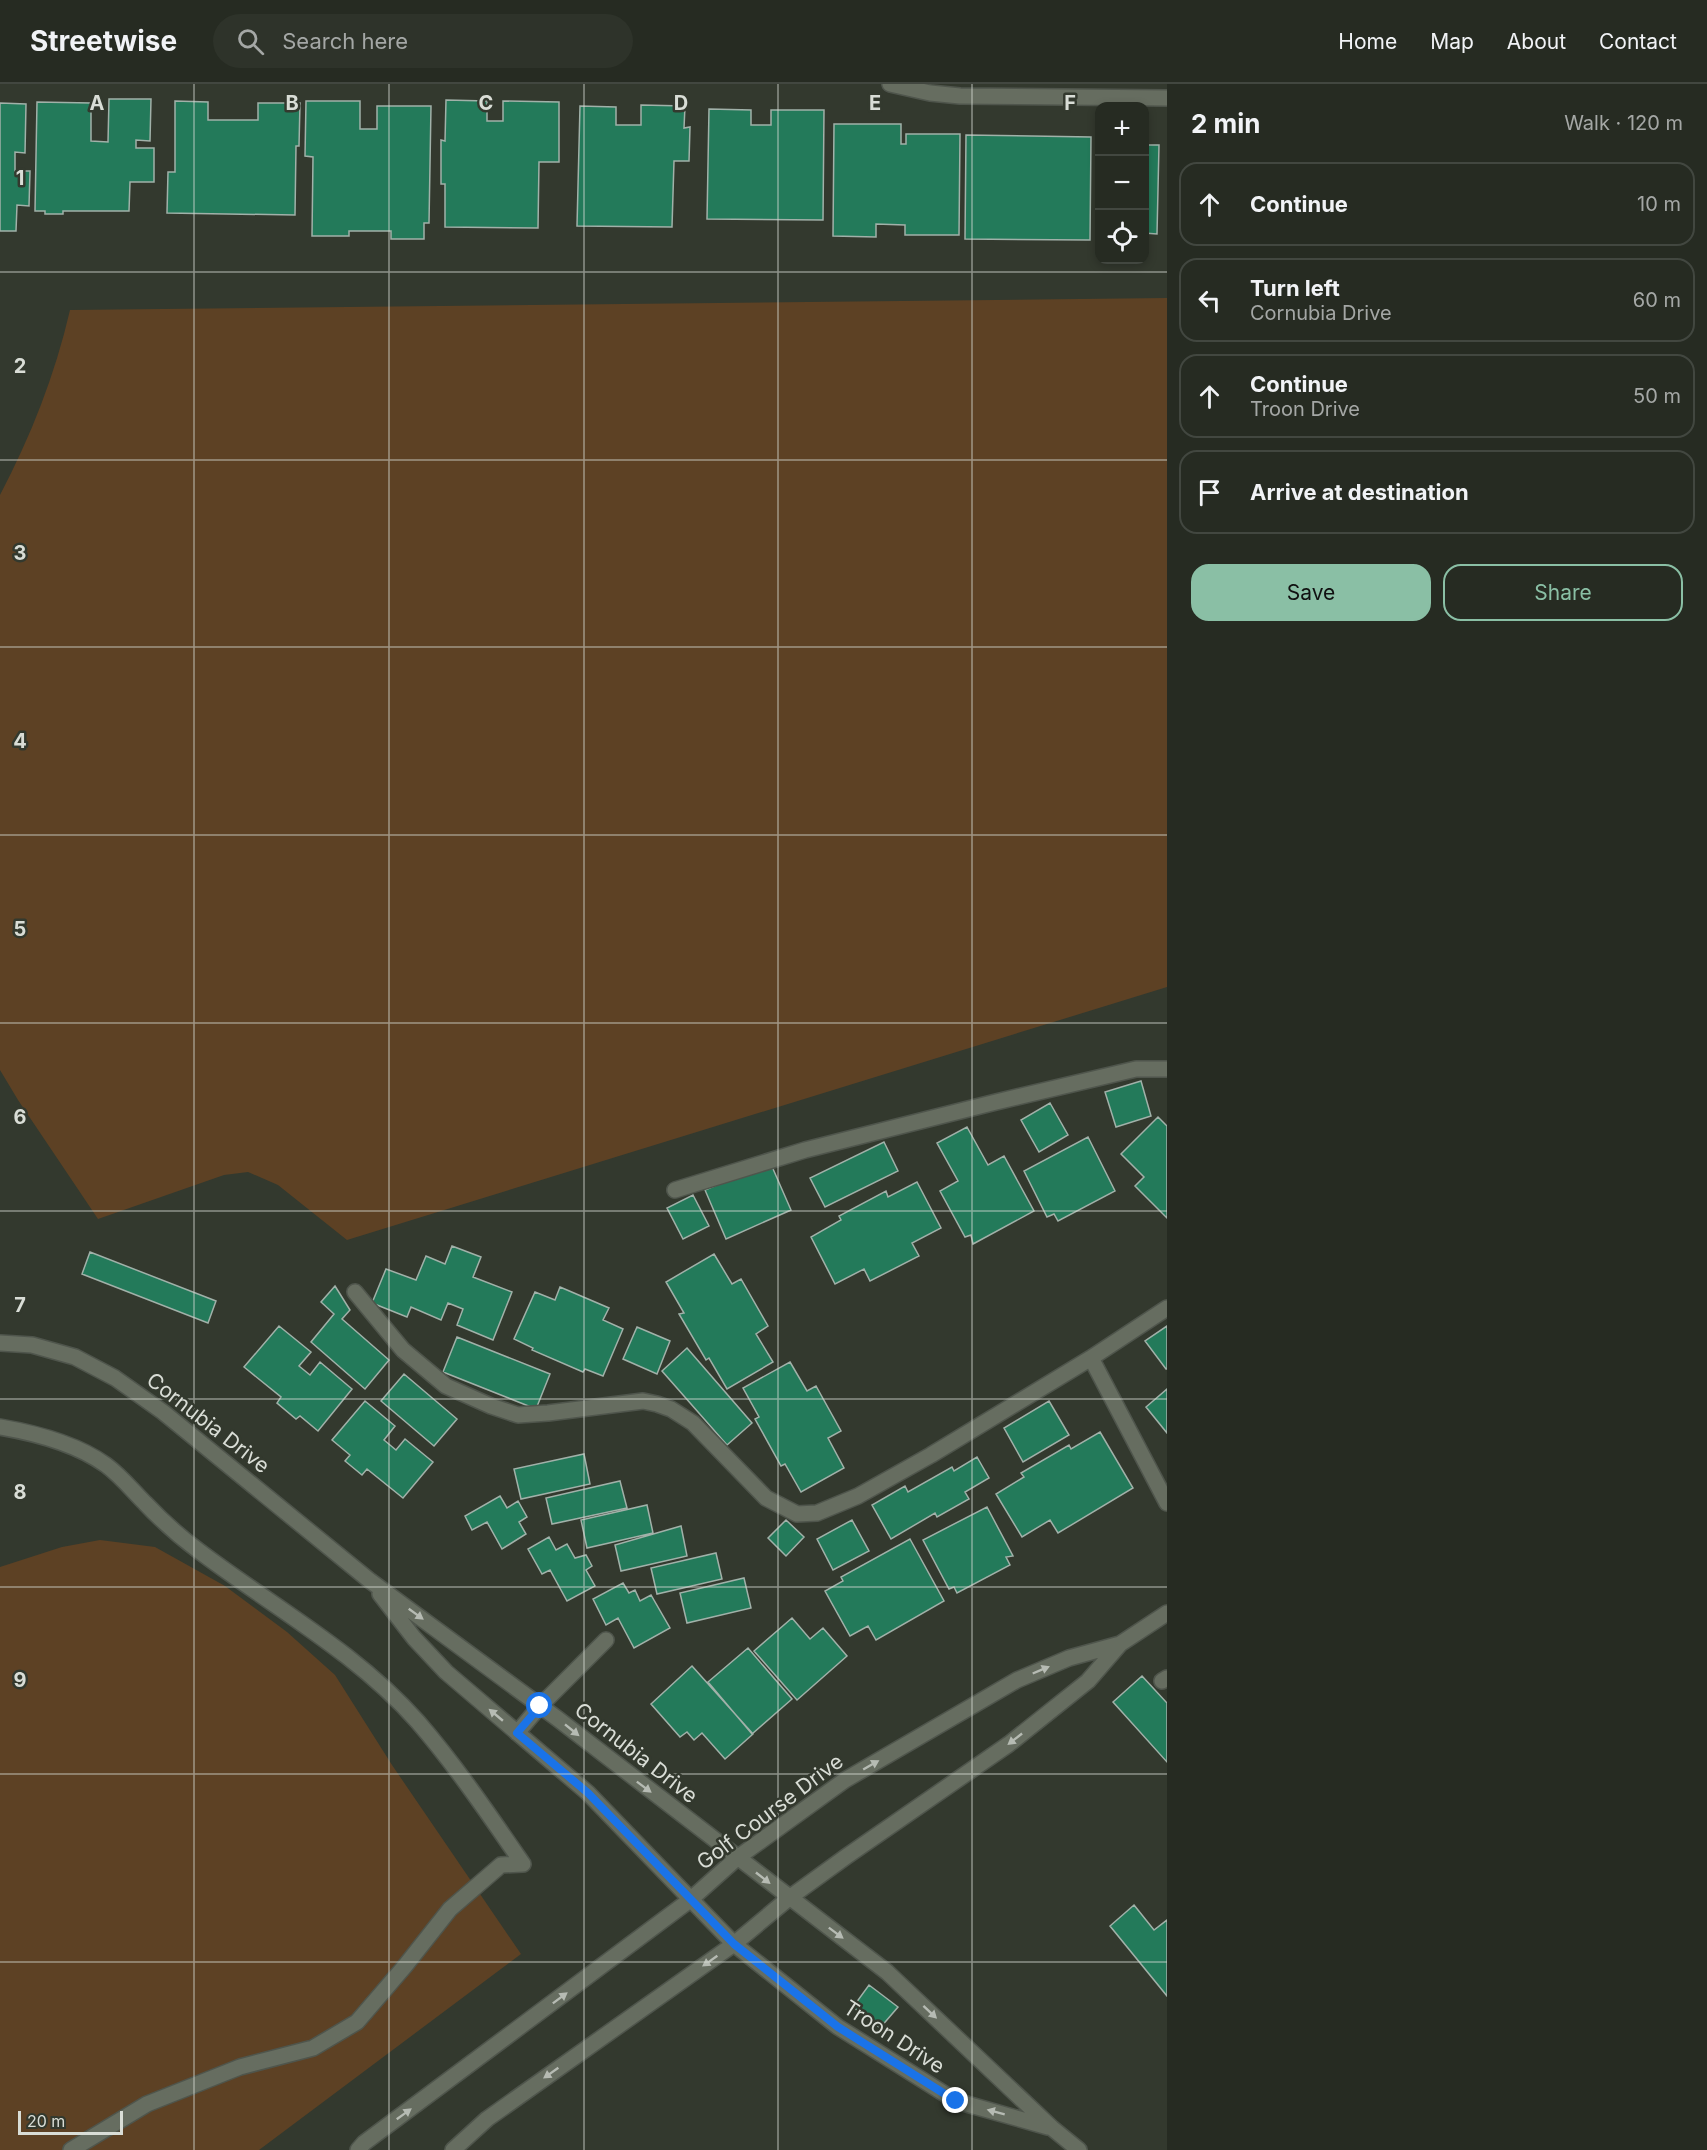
<!DOCTYPE html>
<html lang="en">
<head>
<meta charset="utf-8">
<style>
  :root { --surface:#262b22; --page:#2e332a; --text:#f1f3f6; --muted:#a4a7a5; --line:#424740; --accent:#8abfa5 }
  body { margin:0; font-family:Inter,sans-serif; background:var(--page); color:var(--text) }
  .controls { position:absolute; right:18px; top:18px; display:grid; overflow:hidden; border-radius:12px; box-shadow:0 3px 9px #0003 }
  .controls button { width:54px; height:54px; display:grid; place-items:center; padding:0; border:0; border-bottom:2px solid var(--line); background:var(--surface); color:var(--text); font:30px sans-serif }
  .scale { position:absolute; left:18px; bottom:15px; width:105px; box-sizing:border-box; padding-left:6px; border:3px solid #d9ddd6; border-top:0; font-size:16px; line-height:21px; white-space:nowrap; color:#d9ddd6; -webkit-text-stroke:4px #33392e; paint-order:stroke }
  .stop { position:absolute; width:18px; height:18px; margin:-14px; border:4px solid #1a73e8; border-radius:50%; background:#fff }
  .stop.end { background:#1a73e8; border-color:#fff; box-shadow:0 2px 6px #0008 }
  .list { margin:0; padding:0; list-style:none }
  h2 { display:flex; justify-content:space-between; align-items:center; height:78px; margin:0; padding:0 24px; font-size:26px }
  h2 small { font-size:20px; font-weight:400; color:var(--muted) }
  .list li { display:grid; grid-template-columns:39px 1fr auto; gap:18px; align-items:center; box-sizing:border-box; height:84px; margin:0 12px 12px; padding:0 12px; border:2px solid var(--line); border-radius:18px }
  .list b { display:block; font-size:22px; white-space:nowrap }
  .list p { margin:0; font-size:20px; white-space:nowrap; color:var(--muted) }
  .list em { font-size:20px; font-style:normal; color:var(--muted) }
  .actions { display:flex; gap:12px; padding:18px 24px }
  .actions a { flex:1; padding:14px 0; border:2px solid var(--accent); border-radius:18px; text-align:center; font-size:21px; color:var(--accent) }
  .actions .main { background:var(--accent); color:#111 }
  .icon { flex:none; width:33px; height:33px; fill:none; stroke:currentColor; stroke-width:2; stroke-linecap:round; stroke-linejoin:round }
  .map { position:relative; flex:none; width:1167px; height:2066px; overflow:hidden }
  header { display:flex; align-items:center; gap:36px; box-sizing:border-box; height:84px; padding:0 30px; background:var(--surface); border-bottom:2px solid var(--line) }
  header strong { font-size:28px }
  nav { display:flex; gap:33px; margin-inline-start:auto; font-size:21px }
  .search { width:420px; height:54px; background:var(--page); display:flex; align-items:center; gap:15px; box-sizing:border-box; padding:0 21px; border-radius:33px; color:var(--muted); font-size:22px }
  main { display:flex }
  aside { flex:1; background:var(--surface) }
  .map>svg:first-child { display:block }
</style>
</head>
<body>
<header>
<strong>Streetwise</strong>
<div class="search"><svg class="icon" aria-label="search" viewBox="0 0 24 24"><circle cx="10" cy="10" r="6"/><path d="M15 15l6 6"/></svg>Search here</div>
<nav><a>Home</a><a>Map</a><a>About</a><a>Contact</a></nav>
</header>
<main>
<div class="map">
<svg width="1167" height="2066" viewBox="0 0 1167 2066">
  <rect width="100%" height="100%" fill="#33392e"/>
  <!-- green -->
  <path fill="#5d4124" d="M 1167,214 L 1167,903 L 347,1156 L 278,1101 L 248,1088 L 224,1091 L 98,1135 L 18,1016 L 0,986 L 0,411 C 31,352 55,291 70,226 Z
    M 100,1456 L 155,1463 L 225,1502 L 287,1548 L 335,1591 L 392,1681 L 521,1870 L 259,2066 L 0,2066 L 0,1483 L 62,1463 Z"/>
  <!-- building -->
  <path fill="#237a5a" stroke="#a1b1a9" stroke-width="1.5" d="M 109,15 L 151,15 L 150,57 L 136,56 L 136,64 L 154,64 L 154,98 L 130,98 L 129,127 L 63,127 L 63,130 L 45,130 L 45,127 L 35,127 L 37,18 L 91,19 L 91,57 L 108,58 Z
    M 446,16 L 487,17 L 487,37 L 503,37 L 503,17 L 559,18 L 559,78 L 539,78 L 538,144 L 445,143 L 445,100 L 441,100 L 441,56 L 445,57 Z
    M 175,17 L 208,18 L 208,36 L 258,36 L 258,19 L 300,19 L 299,62 L 296,62 L 295,131 L 167,129 L 168,88 L 175,88 Z
    M 306,17 L 360,17 L 360,45 L 377,45 L 377,22 L 431,22 L 429,139 L 424,139 L 424,155 L 391,155 L 391,147 L 349,147 L 349,152 L 312,152 L 313,73 L 305,72 Z
    M 0,19 L 26,20 L 25,69 L 15,68 L 15,87 L 30,87 L 29,122 L 17,121 L 16,147 L 0,147 Z
    M 641,21 L 685,22 L 684,44 L 690,43 L 689,77 L 674,77 L 672,143 L 577,142 L 580,22 L 616,23 L 616,41 L 641,41 Z
    M 709,25 L 751,26 L 751,41 L 771,41 L 771,26 L 824,26 L 823,136 L 707,135 Z
    M 834,40 L 901,40 L 901,60 L 906,60 L 906,50 L 960,50 L 959,151 L 905,151 L 905,141 L 876,140 L 876,153 L 833,152 Z
    M 966,51 L 1091,53 L 1090,156 L 965,155 Z
    M 1144,61 L 1159,61 L 1157,150 L 1144,149 Z
    M 1141,997 L 1151,1032 L 1116,1043 L 1105,1008 Z
    M 1050,1019 L 1068,1051 L 1039,1068 L 1021,1036 Z
    M 1158,1033 L 1167,1042 L 1167,1134 L 1135,1102 L 1144,1093 L 1121,1070 Z
    M 967,1043 L 988,1081 L 1004,1072 L 1034,1127 L 973,1160 L 971,1151 L 965,1153 L 940,1107 L 958,1097 L 937,1059 Z
    M 1088,1053 L 1115,1107 L 1058,1137 L 1054,1130 L 1047,1133 L 1024,1087 Z
    M 884,1058 L 898,1087 L 825,1123 L 810,1094 Z
    M 770,1078 L 791,1126 L 726,1155 L 705,1106 Z
    M 917,1098 L 941,1144 L 912,1159 L 919,1172 L 870,1197 L 864,1185 L 835,1200 L 811,1153 L 841,1136 L 839,1132 L 886,1107 L 888,1113 Z
    M 693,1111 L 709,1142 L 683,1155 L 667,1124 Z
    M 452,1162 L 481,1173 L 473,1193 L 512,1208 L 493,1256 L 457,1241 L 463,1225 L 448,1219 L 441,1236 L 411,1223 L 407,1233 L 372,1219 L 386,1185 L 416,1196 L 426,1172 L 445,1180 Z
    M 90,1168 L 216,1217 L 208,1239 L 82,1190 Z
    M 714,1170 L 732,1200 L 741,1195 L 768,1242 L 756,1250 L 773,1278 L 727,1305 L 709,1274 L 706,1276 L 679,1230 L 684,1229 L 666,1198 Z
    M 335,1202 L 350,1226 L 342,1235 L 389,1276 L 365,1305 L 311,1258 L 334,1230 L 321,1218 Z
    M 560,1203 L 609,1224 L 603,1236 L 623,1245 L 603,1292 L 585,1285 L 583,1288 L 532,1266 L 533,1264 L 514,1255 L 535,1208 L 555,1216 Z
    M 279,1242 L 311,1268 L 299,1282 L 310,1291 L 320,1278 L 352,1305 L 318,1347 L 300,1332 L 296,1335 L 277,1319 L 281,1313 L 244,1283 Z
    M 1167,1242 L 1167,1285 L 1166,1285 L 1145,1257 Z
    M 637,1243 L 670,1257 L 657,1290 L 623,1275 Z
    M 457,1253 L 550,1290 L 536,1325 L 443,1288 Z
    M 687,1264 L 752,1339 L 727,1361 L 662,1287 Z
    M 790,1278 L 807,1307 L 816,1302 L 841,1347 L 828,1354 L 844,1384 L 801,1408 L 785,1380 L 781,1382 L 755,1335 L 759,1333 L 743,1304 Z
    M 404,1290 L 457,1335 L 434,1362 L 381,1317 Z
    M 1167,1305 L 1167,1349 L 1146,1323 Z
    M 365,1317 L 395,1342 L 384,1356 L 396,1366 L 405,1355 L 433,1378 L 403,1414 L 367,1385 L 362,1391 L 345,1377 L 350,1371 L 332,1356 Z
    M 1049,1317 L 1069,1351 L 1023,1378 L 1004,1344 Z
    M 1100,1348 L 1133,1404 L 1058,1449 L 1050,1436 L 1022,1453 L 996,1410 L 1024,1393 L 1021,1389 L 1069,1361 L 1071,1365 Z
    M 584,1370 L 590,1400 L 521,1415 L 514,1385 Z
    M 977,1373 L 989,1394 L 965,1408 L 969,1415 L 937,1433 L 935,1429 L 891,1455 L 872,1421 L 905,1402 L 908,1408 L 952,1383 L 954,1387 Z
    M 620,1397 L 627,1424 L 552,1440 L 546,1414 Z
    M 500,1412 L 507,1424 L 518,1417 L 527,1433 L 519,1438 L 526,1450 L 502,1465 L 487,1438 L 472,1446 L 465,1432 Z
    M 647,1421 L 653,1449 L 587,1464 L 581,1436 Z
    M 987,1423 L 1013,1472 L 1006,1473 L 1010,1481 L 957,1509 L 954,1503 L 949,1505 L 923,1456 Z
    M 786,1436 L 804,1453 L 786,1472 L 768,1454 Z
    M 852,1436 L 869,1467 L 833,1486 L 817,1455 Z
    M 681,1442 L 687,1472 L 621,1487 L 615,1461 Z
    M 549,1453 L 556,1466 L 567,1460 L 575,1474 L 586,1471 L 592,1482 L 586,1486 L 595,1502 L 567,1517 L 550,1486 L 542,1490 L 528,1465 Z
    M 910,1455 L 944,1517 L 876,1556 L 868,1542 L 850,1552 L 825,1507 L 843,1497 L 841,1493 Z
    M 716,1469 L 722,1495 L 657,1510 L 651,1484 Z
    M 744,1494 L 751,1524 L 687,1539 L 680,1509 Z
    M 623,1499 L 629,1509 L 635,1506 L 640,1517 L 651,1511 L 670,1544 L 634,1564 L 618,1534 L 606,1541 L 593,1515 Z
    M 792,1534 L 810,1555 L 823,1544 L 847,1572 L 797,1616 L 754,1567 Z
    M 748,1564 L 792,1615 L 752,1650 L 708,1598 Z
    M 692,1582 L 753,1650 L 725,1675 L 702,1649 L 694,1656 L 687,1648 L 680,1653 L 651,1620 Z
    M 1142,1592 L 1167,1619 L 1167,1678 L 1113,1618 Z
    M 1134,1821 L 1154,1846 L 1167,1836 L 1167,1912 L 1110,1842 Z
    M 869,1901 L 898,1923 L 880,1944 L 853,1923 Z"/>
  <g fill="none" stroke-linecap="round" stroke-linejoin="round">
    <defs>
      <path id="minor" d="M 890,0 L 930,9 L 960,12 L 1167,14
        M 675,1106 L 805,1066 L 996,1018 L 1136,985 L 1167,985
        M 355,1208 L 403,1266 L 446,1302 L 491,1322 L 518,1331 L 548,1329 L 643,1317 L 657,1320 L 671,1325 L 693,1339 L 766,1414 L 797,1430 L 817,1429 L 858,1412 L 931,1371 L 1091,1274
        M 1167,1224 L 1091,1274 L 1167,1419
        M 0,1259 L 32,1261 L 75,1273 L 115,1294 L 163,1328 L 369,1496 L 558,1635 L 887,1888 L 1052,2044 L 1079,2066
        M 0,1343 C 35,1349 77,1360 106,1381 C 121,1392 132,1406 145,1419 C 162,1437 180,1453 199,1467 C 273,1523 356,1568 418,1638 C 456,1682 490,1732 523,1780
        M 380,1510 L 414,1554 L 446,1588 L 588,1709 L 734,1860 L 838,1943 L 956,2017 L 1048,2043
        M 1162,1597 L 1167,1594
        M 517,1649 L 540,1622 L 606,1556
        M 71,2066 L 147,2020 L 240,1983 L 313,1964 L 357,1938 L 405,1882 L 450,1825 L 501,1781 L 523,1780
        M 358,2066 L 364,2059 L 690,1816 L 737,1774 L 845,1696 L 1017,1596 L 1069,1574 L 1120,1560
        M 453,2066 L 487,2035 L 734,1860 L 789,1814 L 847,1772 L 1009,1660 L 1088,1597 L 1120,1560 L 1167,1529"/>
    </defs>
    <!-- minor casing -->
    <use href="#minor" stroke="#4f554c" stroke-width="18"/>
    <!-- minor -->
    <use href="#minor" stroke="#666d60" stroke-width="15"/>
  </g>
  <!-- one-way arrows -->
  <defs><path id="oneway-solid" d="M-6-.8H1V-3.2L6.5 0L1 3.2V.8H-6Z" transform="scale(1.5)"/></defs>
  <g fill="#b6bbb3">
    <use href="#oneway-solid" transform="translate(416 1530) rotate(36)"/>
    <use href="#oneway-solid" transform="translate(1041 1586) rotate(-23)"/>
    <use href="#oneway-solid" transform="translate(496 1631) rotate(-140)"/>
    <use href="#oneway-solid" transform="translate(572 1646) rotate(39)"/>
    <use href="#oneway-solid" transform="translate(1015 1655) rotate(142)"/>
    <use href="#oneway-solid" transform="translate(871 1681) rotate(-30)"/>
    <use href="#oneway-solid" transform="translate(644 1703) rotate(37)"/>
    <use href="#oneway-solid" transform="translate(763 1794) rotate(38)"/>
    <use href="#oneway-solid" transform="translate(836 1849) rotate(37)"/>
    <use href="#oneway-solid" transform="translate(710 1877) rotate(145)"/>
    <use href="#oneway-solid" transform="translate(560 1914) rotate(-37)"/>
    <use href="#oneway-solid" transform="translate(930 1928) rotate(43)"/>
    <use href="#oneway-solid" transform="translate(551 1989) rotate(145)"/>
    <use href="#oneway-solid" transform="translate(996 2028) rotate(-165)"/>
    <use href="#oneway-solid" transform="translate(404 2030) rotate(-36)"/>
  </g>
  <g fill="none" stroke-linecap="round" stroke-linejoin="round">
    <!-- route -->
    <path stroke="#1a73e8" stroke-width="8" d="M 540,1622 L 517,1649 L 588,1709 L 734,1860 L 838,1943 L 956,2017"/>
  </g>
  <!-- grid -->
  <path fill="none" stroke="#d9ddd6" stroke-width="1.5" stroke-opacity="0.55" d="M 194,0 L 194,2066M 389,0 L 389,2066M 584,0 L 584,2066M 778,0 L 778,2066M 972,0 L 972,2066M 0,188 L 1167,188M 0,376 L 1167,376M 0,563 L 1167,563M 0,751 L 1167,751M 0,939 L 1167,939M 0,1127 L 1167,1127M 0,1315 L 1167,1315M 0,1503 L 1167,1503M 0,1690 L 1167,1690M 0,1878 L 1167,1878"/>
  <g text-anchor="middle" stroke-width="5" stroke-linejoin="round" paint-order="stroke">
    <!-- street labels -->
    <g font-size="21" fill="#d9ddd6" stroke="#33392e">
      <text transform="translate(208 1339) rotate(38)" y="7">Cornubia Drive</text>
      <text transform="translate(636 1669) rotate(38)" y="7">Cornubia Drive</text>
      <text transform="translate(770 1728) rotate(-37)" y="7">Golf Course Drive</text>
      <text transform="translate(894 1953) rotate(33)" y="7">Troon Drive</text>
    </g>
  </g>
  <g font-size="20" text-anchor="middle" font-weight="bold" fill="#d9ddd6" stroke="#33392e" stroke-width="5" stroke-linejoin="round" paint-order="stroke">
    <text x="97" y="26">A</text>
    <text x="292" y="26">B</text>
    <text x="486" y="26">C</text>
    <text x="681" y="26">D</text>
    <text x="875" y="26">E</text>
    <text x="1070" y="26">F</text>
    <text x="20" y="101">1</text>
    <text x="20" y="289">2</text>
    <text x="20" y="476">3</text>
    <text x="20" y="664">4</text>
    <text x="20" y="852">5</text>
    <text x="20" y="1040">6</text>
    <text x="20" y="1228">7</text>
    <text x="20" y="1415">8</text>
    <text x="20" y="1603">9</text>
  </g>
</svg>
<div class="controls">
<button>+</button>
<button>−</button>
<button><svg class="icon" aria-label="locate" viewBox="0 0 24 24"><circle cx="12" cy="12" r="6"/><path d="M12 2v4M12 18v4M2 12h4M18 12h4"/></svg></button>
</div>
<div class="scale">20 m</div>
<div class="stop" style="left:540px;top:1622px"></div>
<div class="stop end" style="left:956px;top:2017px"></div>
</div>
<aside>
<h2>2 min<small>Walk · 120 m</small></h2>
<ul class="list">
<li><svg class="icon" aria-label="ahead" viewBox="0 0 24 24"><path d="M12 20V5M6 11l6-6 6 6"/></svg><div><b>Continue</b></div><em>10 m</em></li>
<li><svg class="icon" aria-label="left" viewBox="0 0 24 24"><path d="M17 20v-9H6M10 6l-5 5 5 5"/></svg><div><b>Turn left</b><p>Cornubia Drive</p></div><em>60 m</em></li>
<li><svg class="icon" aria-label="ahead" viewBox="0 0 24 24"><path d="M12 20V5M6 11l6-6 6 6"/></svg><div><b>Continue</b><p>Troon Drive</p></div><em>50 m</em></li>
<li><svg class="icon" aria-label="arrive" viewBox="0 0 24 24"><path d="M6 21V4h12l-3 4 3 4H6"/></svg><div><b>Arrive at destination</b></div></li>
</ul>
<div class="actions"><a class="main">Save</a><a>Share</a></div>
</aside>
</main>
</body>
</html>
